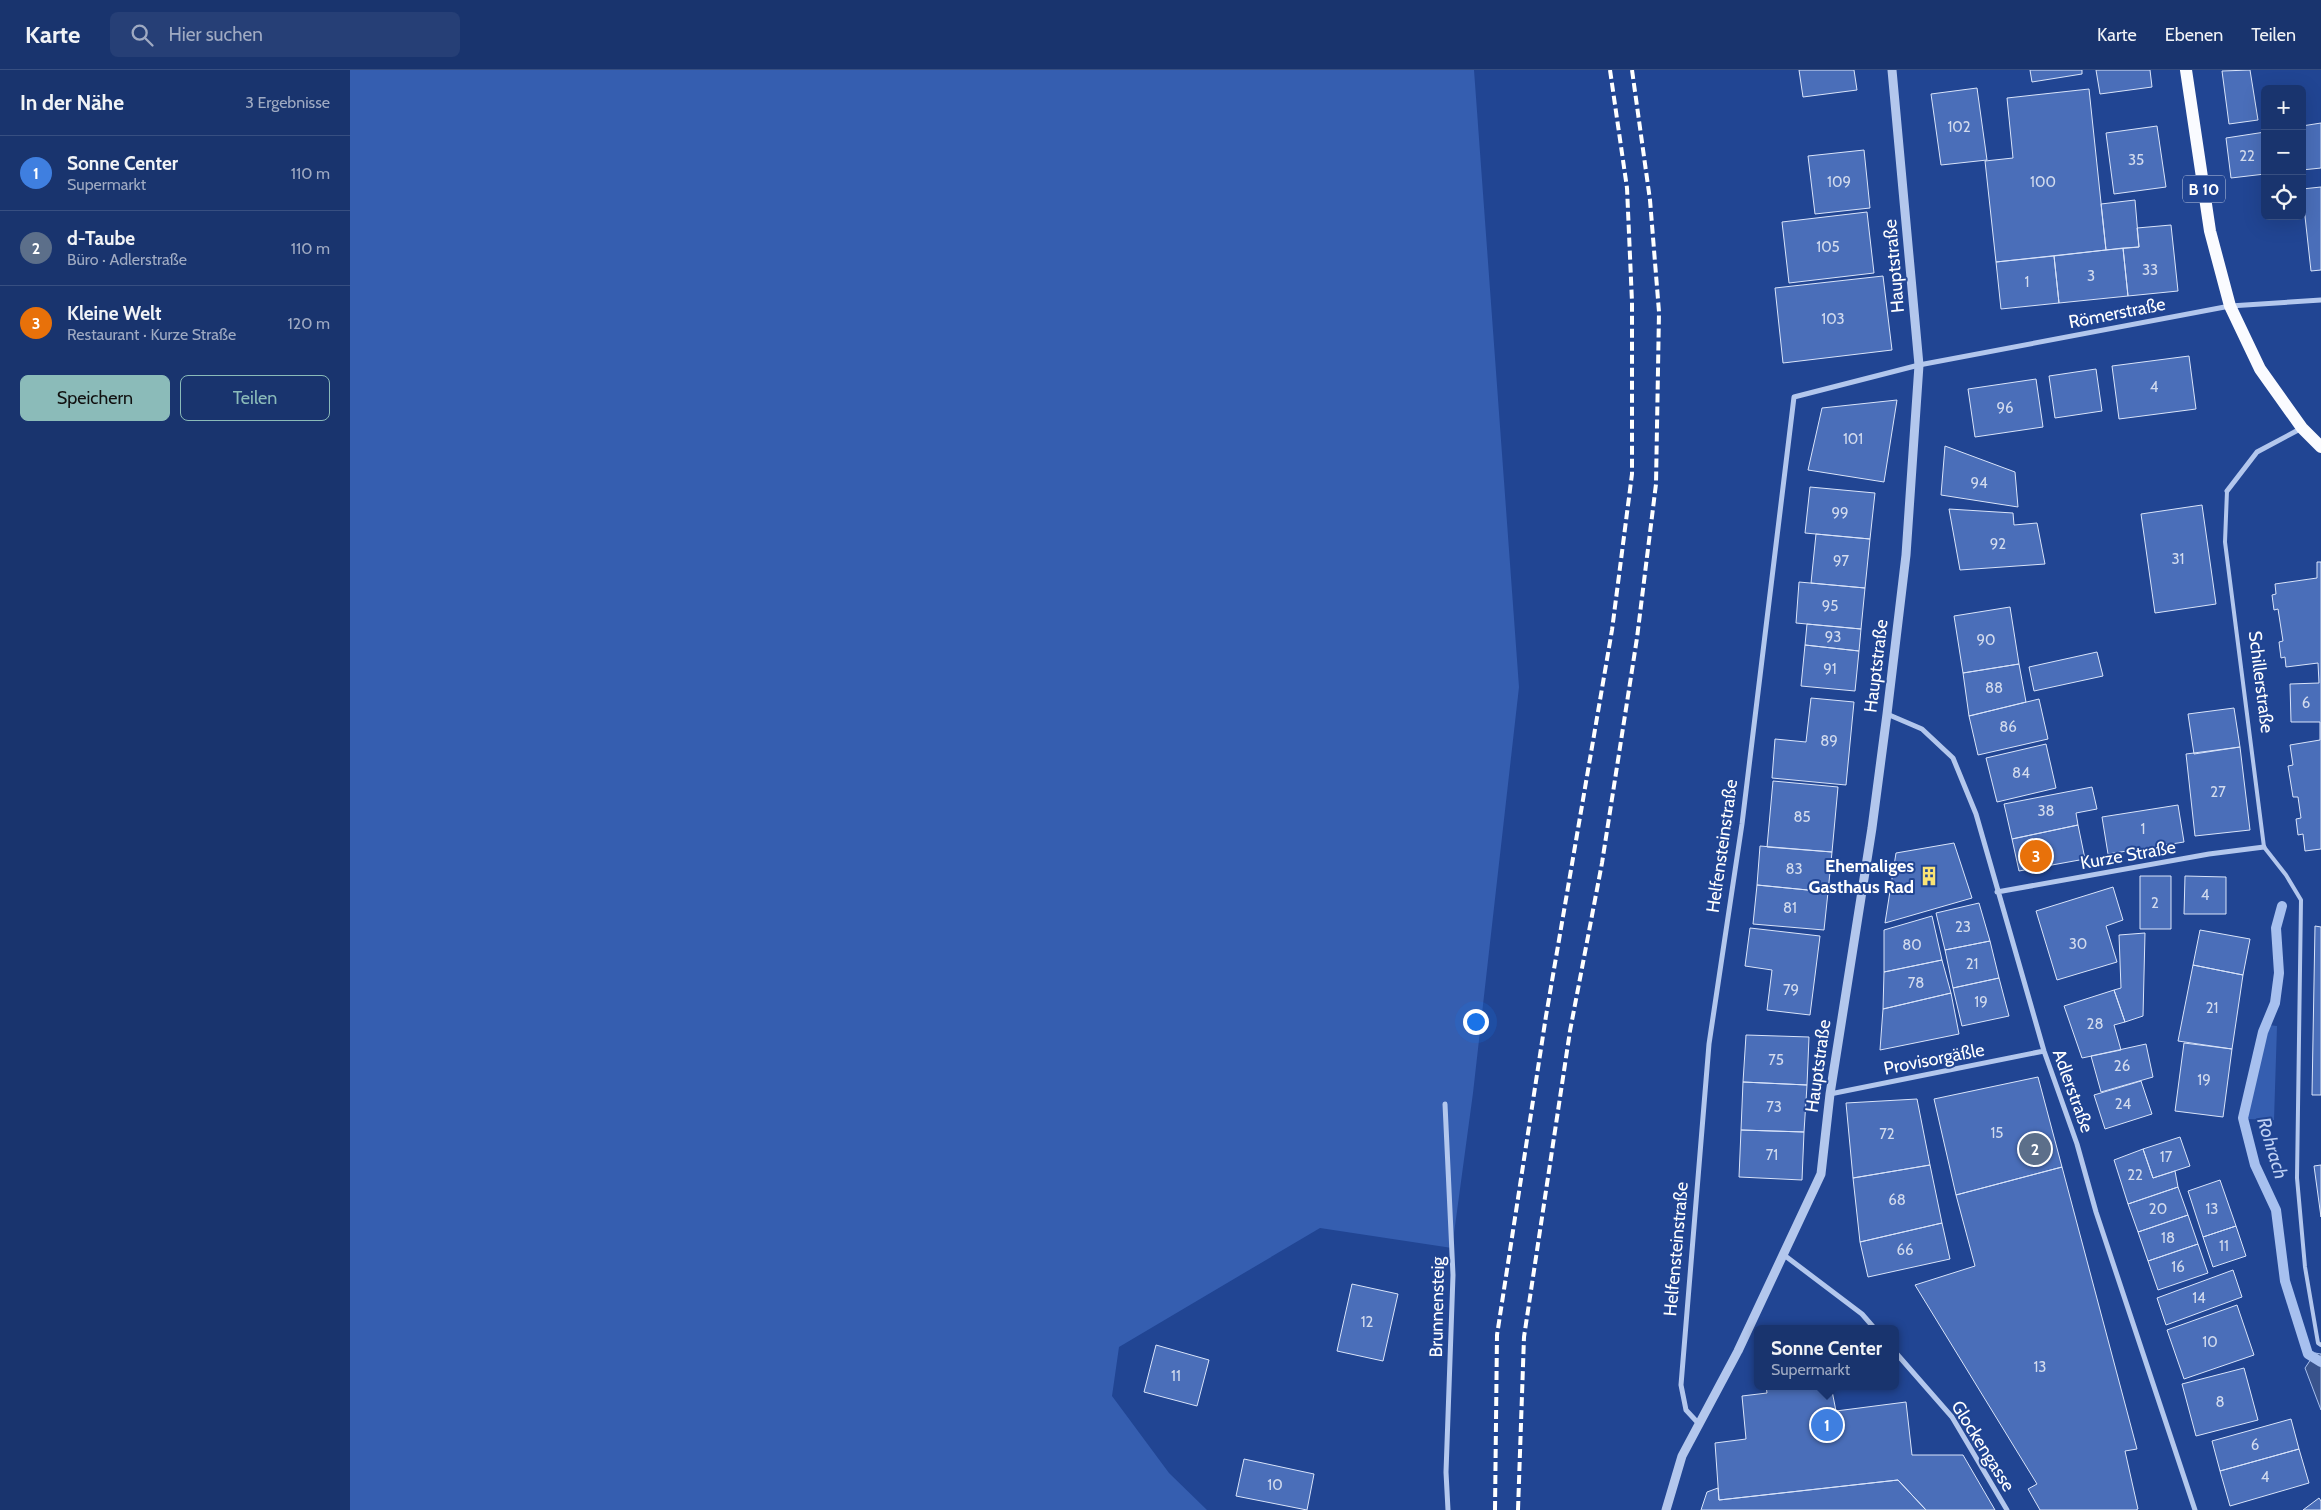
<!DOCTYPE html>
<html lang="de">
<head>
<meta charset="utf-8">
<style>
  :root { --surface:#19346e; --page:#263f76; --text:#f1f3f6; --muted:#9faac2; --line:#374f81; --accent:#8bbbb9 }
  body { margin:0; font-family:Cabin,sans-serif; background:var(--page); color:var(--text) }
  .controls { position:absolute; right:15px; top:15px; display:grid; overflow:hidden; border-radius:8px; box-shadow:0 5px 20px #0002 }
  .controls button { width:45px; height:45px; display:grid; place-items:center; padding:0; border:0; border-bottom:1px solid var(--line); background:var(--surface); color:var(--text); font:25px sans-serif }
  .you { position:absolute; left:1125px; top:951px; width:18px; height:18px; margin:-12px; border:4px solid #fff; border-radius:50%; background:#1a73e8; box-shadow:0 0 0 8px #1a73e833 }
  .badge { display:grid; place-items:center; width:32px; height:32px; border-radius:50%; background:var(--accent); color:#fff; font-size:16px; font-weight:700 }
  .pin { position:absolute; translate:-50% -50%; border:2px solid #fff; box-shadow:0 1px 5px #0006 }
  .popup { position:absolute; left:1404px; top:1255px; width:145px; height:65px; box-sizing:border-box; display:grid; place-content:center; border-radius:8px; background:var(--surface); filter:drop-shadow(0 1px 4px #0005); font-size:16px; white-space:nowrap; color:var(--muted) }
  .popup b { font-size:19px; color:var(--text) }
  .popup::after { content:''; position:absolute; left:50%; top:100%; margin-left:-10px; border:10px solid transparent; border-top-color:var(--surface) }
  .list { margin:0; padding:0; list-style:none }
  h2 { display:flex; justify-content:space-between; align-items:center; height:65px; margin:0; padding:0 20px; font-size:21px }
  h2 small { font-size:16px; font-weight:400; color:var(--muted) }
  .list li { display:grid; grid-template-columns:32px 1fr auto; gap:15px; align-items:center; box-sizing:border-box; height:75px; padding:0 20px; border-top:1px solid var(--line) }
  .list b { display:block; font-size:19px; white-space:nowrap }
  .list p { margin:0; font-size:16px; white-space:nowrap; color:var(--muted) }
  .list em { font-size:16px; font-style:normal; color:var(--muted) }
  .actions { display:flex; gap:10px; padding:15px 20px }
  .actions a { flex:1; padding:11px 0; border:1px solid var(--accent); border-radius:8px; text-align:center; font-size:18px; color:var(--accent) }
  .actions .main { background:var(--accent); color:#111 }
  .icon { flex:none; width:28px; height:28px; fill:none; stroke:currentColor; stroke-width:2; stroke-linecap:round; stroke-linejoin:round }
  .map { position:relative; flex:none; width:1971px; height:1440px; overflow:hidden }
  header { display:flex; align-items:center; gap:30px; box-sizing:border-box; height:70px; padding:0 25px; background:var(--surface); border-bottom:1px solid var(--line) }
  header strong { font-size:24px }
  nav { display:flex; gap:28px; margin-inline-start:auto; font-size:18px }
  .search { width:350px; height:45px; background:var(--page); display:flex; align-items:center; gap:12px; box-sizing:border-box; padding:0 18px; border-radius:8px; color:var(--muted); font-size:19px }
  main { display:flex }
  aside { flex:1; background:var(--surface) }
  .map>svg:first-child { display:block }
</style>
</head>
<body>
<header>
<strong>Karte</strong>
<div class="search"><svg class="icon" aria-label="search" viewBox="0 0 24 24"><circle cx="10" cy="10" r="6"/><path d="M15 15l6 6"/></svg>Hier suchen</div>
<nav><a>Karte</a><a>Ebenen</a><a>Teilen</a></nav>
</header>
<main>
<aside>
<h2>In der Nähe<small>3 Ergebnisse</small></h2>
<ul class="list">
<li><span class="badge" style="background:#3f7fe0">1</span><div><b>Sonne Center</b><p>Supermarkt</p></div><em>110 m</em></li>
<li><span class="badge" style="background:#5c6f8a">2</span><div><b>d-Taube</b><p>Büro · Adlerstraße</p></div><em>110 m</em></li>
<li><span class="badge" style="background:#e8710a">3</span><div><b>Kleine Welt</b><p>Restaurant · Kurze Straße</p></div><em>120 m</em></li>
</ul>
<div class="actions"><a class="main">Speichern</a><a>Teilen</a></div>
</aside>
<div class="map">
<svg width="1971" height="1440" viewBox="0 0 1971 1440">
  <rect width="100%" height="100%" fill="#214593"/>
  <!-- green -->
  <path fill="#355eb0" d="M 0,0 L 1124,0 L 1169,617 L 1123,1023 L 1102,1178 L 970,1158 L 769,1277 L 762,1326 L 819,1403 L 857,1440 L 0,1440 Z
    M 1918,955 L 1927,956 L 1924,1050 L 1897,1049 Z"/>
  <!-- water -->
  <path fill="#39538c" stroke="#a7c0ef" d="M 1965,1283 L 1971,1284 L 1971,1340 L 1955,1298 Z"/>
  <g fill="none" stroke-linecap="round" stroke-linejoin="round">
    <!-- stream -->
    <path stroke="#a7c0ef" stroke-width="10" d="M 1932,836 L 1926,858 L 1929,903 L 1925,933 L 1913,962 L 1893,1048 L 1905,1095 L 1926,1140 L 1935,1211 L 1958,1284 L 1971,1292"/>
  </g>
  <!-- building -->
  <path fill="#4a6eb9" stroke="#d9e4fa" d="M 1449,0 L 1504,0 L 1507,20 L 1453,27 Z
    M 1680,0 L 1732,0 L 1732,4 L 1682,12 Z
    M 1746,0 L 1800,0 L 1802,17 L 1750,24 Z
    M 1900,0 L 1908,50 L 1879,54 L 1872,1 Z
    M 1627,18 L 1637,90 L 1591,95 L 1581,24 Z
    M 1739,19 L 1756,180 L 1646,192 L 1635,91 L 1663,88 L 1657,28 Z
    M 1971,53 L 1971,98 L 1952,100 L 1952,56 Z
    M 1807,56 L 1816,117 L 1764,124 L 1756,63 Z
    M 1915,62 L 1915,104 L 1881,108 L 1876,68 Z
    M 1514,80 L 1520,138 L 1465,144 L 1458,86 Z
    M 1971,117 L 1971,200 L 1961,201 L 1952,119 Z
    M 1785,130 L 1789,177 L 1756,180 L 1751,134 Z
    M 1517,142 L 1524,203 L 1439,213 L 1432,152 Z
    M 1821,155 L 1828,221 L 1778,226 L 1773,178 L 1789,177 L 1787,158 Z
    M 1773,178 L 1778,226 L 1709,233 L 1704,186 Z
    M 1704,186 L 1709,233 L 1651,239 L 1646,192 Z
    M 1533,206 L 1542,280 L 1433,293 L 1425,218 Z
    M 1839,286 L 1846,339 L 1769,349 L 1762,296 Z
    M 1746,299 L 1752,341 L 1705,348 L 1699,306 Z
    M 1686,309 L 1693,357 L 1625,367 L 1618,319 Z
    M 1547,330 L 1534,412 L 1458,400 L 1472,338 Z
    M 1595,376 L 1665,402 L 1668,437 L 1591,425 Z
    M 1460,417 L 1525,423 L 1520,469 L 1455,463 Z
    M 1852,435 L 1866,534 L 1805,543 L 1791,444 Z
    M 1599,439 L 1663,443 L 1664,455 L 1687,453 L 1695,494 L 1610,500 Z
    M 1466,464 L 1520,469 L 1515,518 L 1461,513 Z
    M 1967,492 L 1971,492 L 1971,779 L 1955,781 L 1953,764 L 1948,765 L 1946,749 L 1951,748 L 1948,727 L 1943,727 L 1938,696 L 1943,695 L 1940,675 L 1970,670 L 1970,652 L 1941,652 L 1940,614 L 1969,613 L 1968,593 L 1936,597 L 1935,587 L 1931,588 L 1929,572 L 1933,571 L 1928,539 L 1924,540 L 1922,525 L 1926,524 L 1925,514 L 1967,508 Z
    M 1449,512 L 1515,518 L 1511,559 L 1446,553 Z
    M 1660,537 L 1669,594 L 1613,603 L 1604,546 Z
    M 1457,554 L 1511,559 L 1509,581 L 1455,575 Z
    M 1455,575 L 1509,581 L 1505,621 L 1451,616 Z
    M 1747,582 L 1753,606 L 1684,621 L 1679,597 Z
    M 1669,594 L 1676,632 L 1619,646 L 1613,603 Z
    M 1461,628 L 1504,632 L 1496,715 L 1422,708 L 1425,669 L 1456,672 Z
    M 1689,629 L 1698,669 L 1628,685 L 1619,646 Z
    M 1884,638 L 1890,677 L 1844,684 L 1838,644 Z
    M 1696,674 L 1706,718 L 1647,732 L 1636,688 Z
    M 1890,677 L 1900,760 L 1845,766 L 1836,684 Z
    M 1423,711 L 1488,717 L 1482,782 L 1417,777 Z
    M 1742,717 L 1747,739 L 1726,743 L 1728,755 L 1662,769 L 1654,734 Z
    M 1828,735 L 1834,772 L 1758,784 L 1752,747 Z
    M 1728,755 L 1735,789 L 1669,801 L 1662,769 Z
    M 1604,773 L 1622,828 L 1535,853 L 1546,783 Z
    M 1410,776 L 1482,782 L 1478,822 L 1407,815 Z
    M 1790,806 L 1821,806 L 1821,859 L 1790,859 Z
    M 1835,806 L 1876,807 L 1876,844 L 1834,844 Z
    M 1407,815 L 1478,822 L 1474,860 L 1403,854 Z
    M 1763,817 L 1773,850 L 1756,856 L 1767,892 L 1707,910 L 1686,841 Z
    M 1629,833 L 1640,871 L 1595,880 L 1586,843 Z
    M 1582,846 L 1592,890 L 1534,902 L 1534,860 Z
    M 1965,856 L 1971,857 L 1971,1025 L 1962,1025 Z
    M 1400,858 L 1470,866 L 1460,945 L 1417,940 L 1422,900 L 1395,896 Z
    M 1850,860 L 1900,869 L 1893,905 L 1843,895 Z
    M 1795,863 L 1793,946 L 1775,952 L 1764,920 L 1771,918 L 1769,865 Z
    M 1640,871 L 1649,908 L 1603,918 L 1595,880 Z
    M 1592,890 L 1601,923 L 1533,939 L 1534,902 Z
    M 1843,895 L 1893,905 L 1882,979 L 1828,971 Z
    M 1649,908 L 1659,946 L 1612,956 L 1603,918 Z
    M 1764,920 L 1775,952 L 1764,955 L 1771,980 L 1732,988 L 1714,936 Z
    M 1601,923 L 1609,964 L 1530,980 L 1533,939 Z
    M 1396,965 L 1459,967 L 1457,1015 L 1393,1012 Z
    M 1834,973 L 1882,979 L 1873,1047 L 1825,1041 Z
    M 1796,974 L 1803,1007 L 1751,1022 L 1741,986 Z
    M 1688,1007 L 1712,1097 L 1606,1125 L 1584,1029 Z
    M 1791,1011 L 1802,1044 L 1755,1059 L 1744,1025 Z
    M 1393,1012 L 1457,1015 L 1454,1062 L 1391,1060 Z
    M 1567,1029 L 1580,1095 L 1503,1108 L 1496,1033 Z
    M 1391,1060 L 1454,1062 L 1452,1110 L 1389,1107 Z
    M 1830,1067 L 1840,1096 L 1803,1108 L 1793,1079 Z
    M 1793,1079 L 1803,1108 L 1825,1101 L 1828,1117 L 1778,1134 L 1764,1090 Z
    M 1580,1095 L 1592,1153 L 1510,1172 L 1503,1108 Z
    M 1971,1095 L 1971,1147 L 1964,1096 Z
    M 1712,1097 L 1787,1379 L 1775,1381 L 1788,1439 L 1786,1440 L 1690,1440 L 1678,1419 L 1687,1414 L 1565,1215 L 1625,1196 L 1606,1125 Z
    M 1870,1110 L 1886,1156 L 1853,1167 L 1838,1121 Z
    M 1828,1117 L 1838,1145 L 1788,1162 L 1778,1134 Z
    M 1838,1145 L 1848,1174 L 1798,1191 L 1788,1162 Z
    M 1592,1153 L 1600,1189 L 1518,1207 L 1510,1172 Z
    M 1886,1156 L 1896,1186 L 1863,1197 L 1853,1167 Z
    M 1848,1174 L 1858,1203 L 1808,1220 L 1798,1191 Z
    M 1883,1200 L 1892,1227 L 1816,1255 L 1807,1228 Z
    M 1002,1214 L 1048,1224 L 1033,1291 L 987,1281 Z
    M 1887,1235 L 1904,1285 L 1834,1309 L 1817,1260 Z
    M 806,1275 L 859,1290 L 847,1336 L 794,1322 Z
    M 1894,1298 L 1908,1350 L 1846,1366 L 1832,1314 Z
    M 1416,1316 L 1481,1316 L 1486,1341 L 1556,1332 L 1562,1385 L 1613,1385 L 1645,1440 L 1576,1440 L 1548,1410 L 1369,1430 L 1365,1373 L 1396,1369 L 1392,1326 L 1417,1323 Z
    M 1941,1349 L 1949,1379 L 1870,1401 L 1862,1371 Z
    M 1949,1379 L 1959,1413 L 1880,1436 L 1870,1401 Z
    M 894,1389 L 964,1404 L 957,1440 L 886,1426 Z
    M 1548,1410 L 1576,1440 L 1351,1440 L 1357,1422 L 1368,1418 L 1369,1430 Z
    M 1969,1428 L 1971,1431 L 1971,1440 L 1953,1440 Z"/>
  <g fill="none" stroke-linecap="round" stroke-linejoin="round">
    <!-- service -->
    <path stroke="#b3c7ed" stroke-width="4" d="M 1877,421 L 1875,472 L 1914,777 L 1936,805 L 1951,830 L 1947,1108 L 1955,1197 L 1968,1273 L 1971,1275"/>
    <!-- minor -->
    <path stroke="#b3c7ed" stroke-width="5" d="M 1877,421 L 1907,382 L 1952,358
      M 1537,644 L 1572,659 L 1603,688 L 1626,744 L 1694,981 L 1727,1074 L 1746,1142 L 1845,1440
      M 1647,822 L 1859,784 L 1914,777
      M 1480,1024 L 1694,981
      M 1095,1034 L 1103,1205 L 1096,1402 L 1098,1440
      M 1434,1185 L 1512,1244 L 1525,1259
      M 1546,1283 L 1602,1347 L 1657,1440
      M 1349,1354 L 1336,1340 L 1331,1315 L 1359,974 L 1392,754 L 1444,327 L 1569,295 L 1880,236 L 1971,230"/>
    <!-- tertiary -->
    <path stroke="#b3c7ed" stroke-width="9" d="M 1316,1440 L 1332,1386 L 1388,1281 L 1471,1104 L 1480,1024 L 1522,758 L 1537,644 L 1556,485 L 1569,295 L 1542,0"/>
    <!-- primary -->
    <path stroke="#fafbff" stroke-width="12" d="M 1836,0 L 1860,161 L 1880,236 L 1910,299 L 1952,358 L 1971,377"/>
    <!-- rail -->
    <path stroke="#fff" stroke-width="4" stroke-dasharray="9 4" stroke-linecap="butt" d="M 1145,1440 L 1147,1265 L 1196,946 L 1262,560 L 1282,404 L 1282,232 L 1277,118 L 1260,0
      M 1168,1440 L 1174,1267 L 1220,961 L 1252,793 L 1287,568 L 1306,414 L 1309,242 L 1300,130 L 1282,0"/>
  </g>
  <!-- icons -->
  <defs>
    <symbol id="building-bare" viewBox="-9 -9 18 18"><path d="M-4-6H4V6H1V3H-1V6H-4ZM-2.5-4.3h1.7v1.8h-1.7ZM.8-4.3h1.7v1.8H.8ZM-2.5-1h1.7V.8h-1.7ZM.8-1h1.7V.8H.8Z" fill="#fae375" stroke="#214593" stroke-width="2.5" paint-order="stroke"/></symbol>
  </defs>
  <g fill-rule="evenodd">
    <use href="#building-bare" x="1565" y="792" width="28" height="28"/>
  </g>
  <g text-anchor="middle" stroke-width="4" stroke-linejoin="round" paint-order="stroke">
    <!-- number labels -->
    <g font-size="15" fill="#d2dbee">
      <text x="1609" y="62">102</text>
      <text x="1897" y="91">22</text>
      <text x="1786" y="95">35</text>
      <text x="1489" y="117">109</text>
      <text x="1693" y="117">100</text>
      <text x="1478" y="182">105</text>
      <text x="1800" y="205">33</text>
      <text x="1741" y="211">3</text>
      <text x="1677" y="217">1</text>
      <text x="1483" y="254">103</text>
      <text x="1804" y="322">4</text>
      <text x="1655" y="343">96</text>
      <text x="1503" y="374">101</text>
      <text x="1629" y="418">94</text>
      <text x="1490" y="448">99</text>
      <text x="1648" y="479">92</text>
      <text x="1828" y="494">31</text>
      <text x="1491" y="496">97</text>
      <text x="1480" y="541">95</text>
      <text x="1483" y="572">93</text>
      <text x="1636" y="575">90</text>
      <text x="1480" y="604">91</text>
      <text x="1644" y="623">88</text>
      <text x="1956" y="638">6</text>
      <text x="1658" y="662">86</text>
      <text x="1479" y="676">89</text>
      <text x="1671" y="708">84</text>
      <text x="1868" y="727">27</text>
      <text x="1696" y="746">38</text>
      <text x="1452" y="752">85</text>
      <text x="1793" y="764">1</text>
      <text x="1444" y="804">83</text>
      <text x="1855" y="830">4</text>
      <text x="1805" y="838">2</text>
      <text x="1440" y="843">81</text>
      <text x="1613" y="862">23</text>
      <text x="1728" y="879">30</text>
      <text x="1562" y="880">80</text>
      <text x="1622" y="899">21</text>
      <text x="1566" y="918">78</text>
      <text x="1441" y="925">79</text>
      <text x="1631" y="937">19</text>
      <text x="1862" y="943">21</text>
      <text x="1745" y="959">28</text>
      <text x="1426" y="995">75</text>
      <text x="1772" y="1001">26</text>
      <text x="1854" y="1015">19</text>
      <text x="1773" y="1039">24</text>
      <text x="1424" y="1042">73</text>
      <text x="1647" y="1068">15</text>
      <text x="1537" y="1069">72</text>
      <text x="1422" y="1090">71</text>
      <text x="1816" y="1092">17</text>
      <text x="1785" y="1110">22</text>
      <text x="1547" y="1135">68</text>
      <text x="1808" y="1144">20</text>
      <text x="1862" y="1144">13</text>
      <text x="1818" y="1173">18</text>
      <text x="1874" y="1181">11</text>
      <text x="1555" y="1185">66</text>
      <text x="1828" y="1202">16</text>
      <text x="1849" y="1233">14</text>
      <text x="1017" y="1257">12</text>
      <text x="1860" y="1277">10</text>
      <text x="1690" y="1302">13</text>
      <text x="826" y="1311">11</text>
      <text x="1870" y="1337">8</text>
      <text x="1905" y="1380">6</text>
      <text x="1915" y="1412">4</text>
      <text x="925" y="1420">10</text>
    </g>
    <!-- shield labels -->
    <rect fill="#214593" stroke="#bcc7df" stroke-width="1" x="1833" y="105.5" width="42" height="27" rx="4"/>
    <g font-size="16" font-weight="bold" fill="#fff">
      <text x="1854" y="125">B 10</text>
    </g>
    <!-- street labels -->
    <g font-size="18" fill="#fff" stroke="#214593">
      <text transform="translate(1544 196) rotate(-95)" y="6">Hauptstraße</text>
      <text transform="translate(1767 243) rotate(-11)" y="6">Römerstraße</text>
      <text transform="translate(1526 596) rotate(-83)" y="6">Hauptstraße</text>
      <text transform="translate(1911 612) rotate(83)" y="6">Schillerstraße</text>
      <text transform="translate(1372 776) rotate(-82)" y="6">Helfensteinstraße</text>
      <text transform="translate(1778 785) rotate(-10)" y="6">Kurze Straße</text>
      <text transform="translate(1584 989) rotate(-11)" y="6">Provisorgäßle</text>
      <text transform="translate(1468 996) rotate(-82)" y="6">Hauptstraße</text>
      <text transform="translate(1723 1021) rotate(70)" y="6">Adlerstraße</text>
      <text transform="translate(1326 1179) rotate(-85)" y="6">Helfensteinstraße</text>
      <text transform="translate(1087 1237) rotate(-89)" y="6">Brunnensteig</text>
      <text transform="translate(1633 1376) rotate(58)" y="6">Glockengasse</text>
    </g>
    <!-- poi labels -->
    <g font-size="18" font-weight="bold" fill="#fff" stroke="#214593" text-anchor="end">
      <text x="1564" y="802">Ehemaliges<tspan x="1564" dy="21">Gasthaus Rad</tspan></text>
    </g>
    <!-- water labels -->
    <g font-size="19" font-style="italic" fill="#bfd1f4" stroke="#214593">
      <text transform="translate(1923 1078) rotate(73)" y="7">Rohrach</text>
    </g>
  </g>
</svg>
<div class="controls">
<button>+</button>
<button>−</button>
<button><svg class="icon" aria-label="locate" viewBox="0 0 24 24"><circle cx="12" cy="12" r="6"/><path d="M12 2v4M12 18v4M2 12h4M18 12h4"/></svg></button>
</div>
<div class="you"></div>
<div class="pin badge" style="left:1477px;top:1355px;background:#3f7fe0">1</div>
<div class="popup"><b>Sonne Center</b>Supermarkt</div>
<div class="pin badge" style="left:1685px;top:1079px;background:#5c6f8a">2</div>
<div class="pin badge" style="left:1686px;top:786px;background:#e8710a">3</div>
</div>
</main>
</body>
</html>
